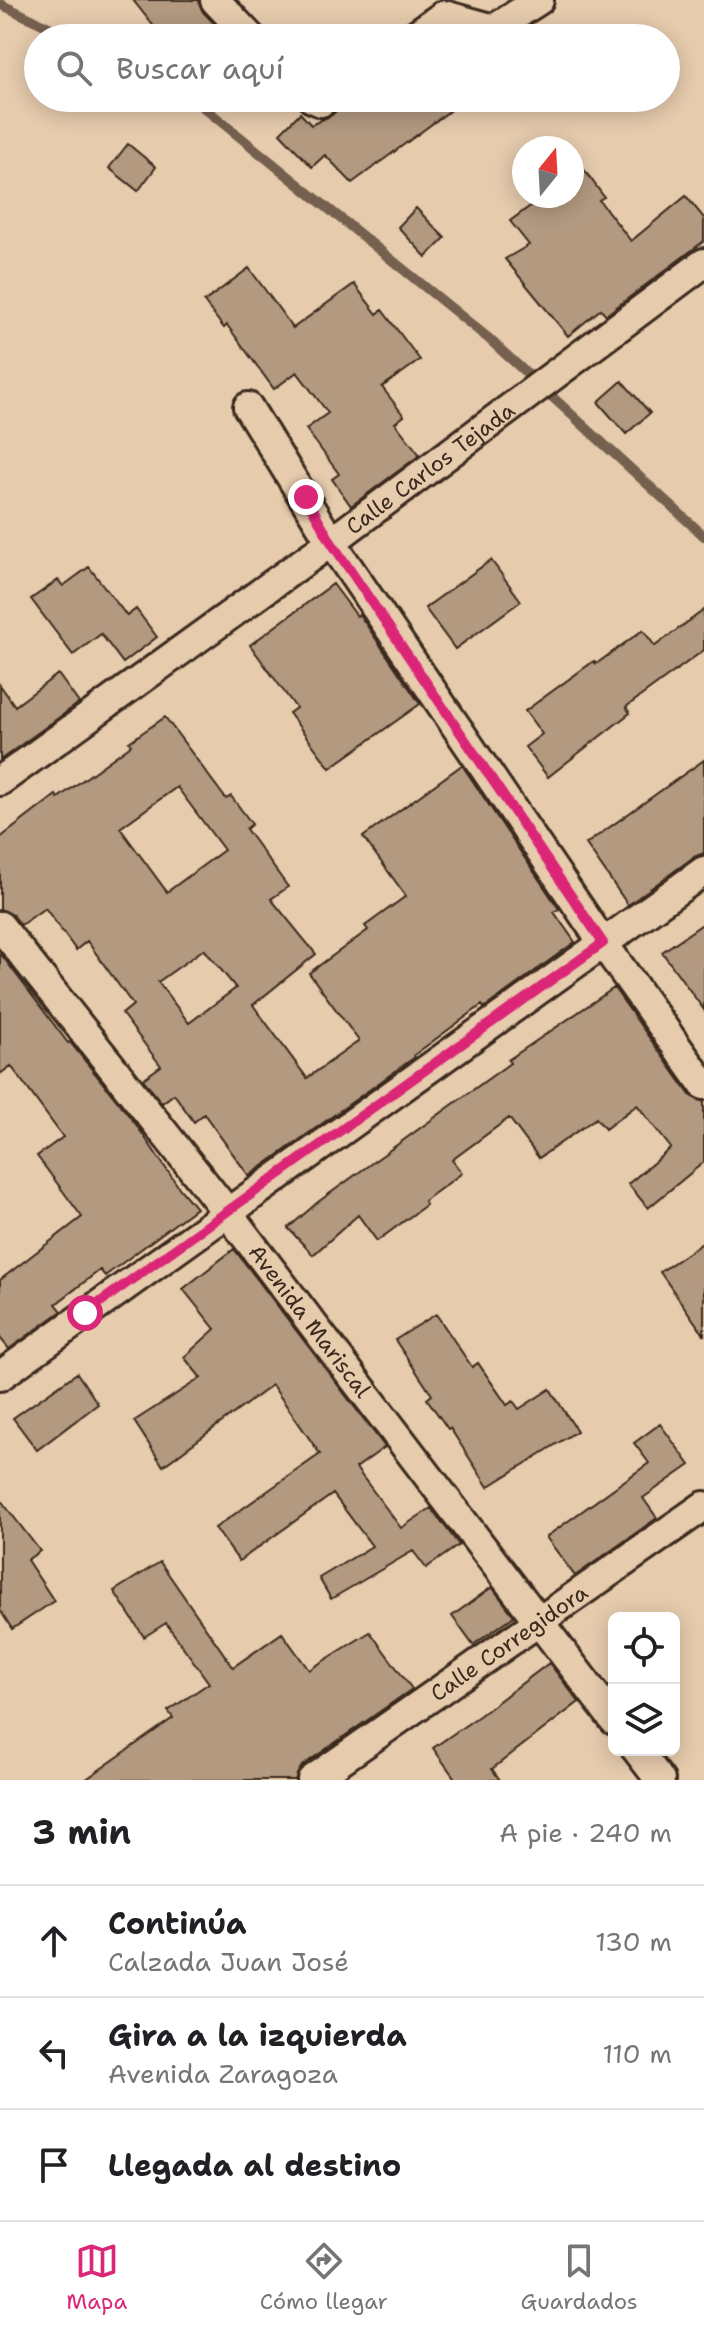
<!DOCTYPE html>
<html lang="es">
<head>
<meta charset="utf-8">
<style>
  :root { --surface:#fff; --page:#f6f6f6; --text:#202124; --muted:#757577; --line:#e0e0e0; --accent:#db2777 }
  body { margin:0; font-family:"Shantell Sans",sans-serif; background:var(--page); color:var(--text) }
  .controls { position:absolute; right:24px; bottom:24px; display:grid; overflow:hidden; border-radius:12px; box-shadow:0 4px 20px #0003 }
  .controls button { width:72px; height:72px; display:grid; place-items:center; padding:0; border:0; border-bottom:2px solid var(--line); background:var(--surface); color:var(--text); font:40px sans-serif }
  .compass { position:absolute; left:512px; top:136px; width:72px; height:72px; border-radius:50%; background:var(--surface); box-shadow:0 4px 20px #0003; rotate:18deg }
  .stop { position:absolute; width:24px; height:24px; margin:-18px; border:6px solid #db2777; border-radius:50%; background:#fff }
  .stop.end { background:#db2777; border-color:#fff; box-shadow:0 2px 8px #0008 }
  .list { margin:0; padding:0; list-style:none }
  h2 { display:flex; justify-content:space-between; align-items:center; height:104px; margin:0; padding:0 32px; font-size:34px }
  h2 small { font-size:26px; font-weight:400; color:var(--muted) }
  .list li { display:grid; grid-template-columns:52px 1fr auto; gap:24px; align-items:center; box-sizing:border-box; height:112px; padding:0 32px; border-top:2px solid var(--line) }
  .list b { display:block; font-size:30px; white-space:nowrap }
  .list p { margin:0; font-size:26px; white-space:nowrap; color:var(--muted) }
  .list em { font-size:26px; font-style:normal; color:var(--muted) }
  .icon { flex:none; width:44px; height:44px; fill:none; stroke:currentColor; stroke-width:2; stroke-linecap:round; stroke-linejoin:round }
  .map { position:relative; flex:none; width:704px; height:1780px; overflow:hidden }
  .search { position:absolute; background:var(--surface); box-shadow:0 4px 20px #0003; left:24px; right:24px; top:24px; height:88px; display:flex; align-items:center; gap:20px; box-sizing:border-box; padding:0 28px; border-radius:44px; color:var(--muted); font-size:30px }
  .sheet { height:440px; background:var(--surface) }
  nav { display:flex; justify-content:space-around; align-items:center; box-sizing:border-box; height:112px; border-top:2px solid var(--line); background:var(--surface); font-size:22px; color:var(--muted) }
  nav a { display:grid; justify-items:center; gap:4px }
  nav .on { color:var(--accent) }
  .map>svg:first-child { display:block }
</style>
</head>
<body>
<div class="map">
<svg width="704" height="1780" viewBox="0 0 704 1780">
  <rect width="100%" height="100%" fill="#e6cbad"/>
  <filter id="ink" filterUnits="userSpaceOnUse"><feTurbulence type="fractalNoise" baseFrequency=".0125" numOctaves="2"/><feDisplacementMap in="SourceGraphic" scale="16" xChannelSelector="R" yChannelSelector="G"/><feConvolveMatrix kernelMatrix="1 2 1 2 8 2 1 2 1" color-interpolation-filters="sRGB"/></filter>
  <g filter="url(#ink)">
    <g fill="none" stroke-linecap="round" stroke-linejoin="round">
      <!-- stream -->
      <path stroke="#75614f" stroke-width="10" d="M 0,4 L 72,38
        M 192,98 L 488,338 L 704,536"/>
    </g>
    <!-- building -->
    <path fill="#b29980" stroke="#3b2a1e" stroke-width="2" fill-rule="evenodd" d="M 133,0 L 198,0 L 203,12 L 228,38 L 163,38 Z
      M 350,98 L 467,98 L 352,183 L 325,155 L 312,167 L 280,133 L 300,113 L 311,125 L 332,115 Z
      M 128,144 L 156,167 L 138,191 L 109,168 Z
      M 583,168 L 604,197 L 599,200 L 631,241 L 686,196 L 704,218 L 704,241 L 606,315 L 601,309 L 568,336 L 505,259 L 529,245 L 510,221 L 544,196 L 572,196 L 572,176 Z
      M 416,208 L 445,238 L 426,257 L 398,227 Z
      M 249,268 L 293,328 L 354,284 L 377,314 L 382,310 L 420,360 L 382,387 L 404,416 L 395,423 L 420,455 L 351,506 L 332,479 L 339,474 L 306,429 L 328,413 L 297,372 L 274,389 L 227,325 L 224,328 L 204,302 Z
      M 622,381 L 650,413 L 626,434 L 598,402 Z
      M 491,560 L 521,601 L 455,649 L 425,608 Z
      M 89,567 L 127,616 L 136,609 L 157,637 L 123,663 L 101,634 L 73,655 L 31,599 L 58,580 L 63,586 Z
      M 333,584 L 357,616 L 359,614 L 420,704 L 330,768 L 289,713 L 296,708 L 250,645 Z
      M 704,610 L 704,650 L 626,707 L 630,713 L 548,777 L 525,747 L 542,734 L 525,711 L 594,661 L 596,664 L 643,630 L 655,646 Z
      M 58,674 L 79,703 L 0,760 L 0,685 L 15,706 Z
      M 165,717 L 226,799 L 231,796 L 252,824 L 246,829 L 288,887 L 271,899 L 316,954 L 253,1005 L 307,1078 L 359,1041 L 309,973 L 368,930 L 365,926 L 406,896 L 363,837 L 462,765 L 559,909 L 554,912 L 575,942 L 484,1008 L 482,1005 L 414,1055 L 415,1057 L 249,1176 L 204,1114 L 194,1122 L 174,1094 L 162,1103 L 143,1079 L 161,1066 L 122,1014 L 133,1005 L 87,941 L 76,950 L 45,908 L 21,925 L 13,915 L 0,909 L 0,838 L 56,795 L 58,798 L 131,745 L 129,742 ZM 177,787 L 224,850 L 167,892 L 120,828 ZM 204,949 L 236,988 L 189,1023 L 158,982 Z
      M 704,760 L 704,853 L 694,857 L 628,905 L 586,844 Z
      M 704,923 L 704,1010 L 662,952 Z
      M 0,953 L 68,1043 L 70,1042 L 135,1123 L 180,1189 L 196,1208 L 105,1276 L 100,1270 L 56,1304 L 62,1311 L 9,1349 L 0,1338 L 0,1280 L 82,1217 L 37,1156 L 63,1137 L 11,1066 L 0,1074 Z
      M 614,988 L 690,1095 L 704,1102 L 704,1162 L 648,1208 L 628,1184 L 671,1148 L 637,1105 L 605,1129 L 596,1118 L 539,1158 L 509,1118 L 452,1160 L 462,1173 L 424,1201 L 426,1205 L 377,1241 L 358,1215 L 313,1255 L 288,1228 L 318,1202 L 510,1063 L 508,1060 Z
      M 704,1242 L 704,1335 L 660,1272 Z
      M 234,1249 L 385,1447 L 356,1468 L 401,1528 L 431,1508 L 459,1545 L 426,1568 L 413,1551 L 331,1599 L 319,1578 L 372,1546 L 333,1494 L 239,1561 L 215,1528 L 320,1454 L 272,1385 L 163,1466 L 134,1421 L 201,1378 L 184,1357 L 215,1329 L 183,1289 Z
      M 436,1314 L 472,1367 L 478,1363 L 507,1405 L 513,1401 L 519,1409 L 550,1389 L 577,1431 L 488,1487 L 450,1428 L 448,1429 L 427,1399 L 432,1395 L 395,1340 Z
      M 77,1373 L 98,1404 L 37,1450 L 13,1418 Z
      M 660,1424 L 690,1465 L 643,1498 L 657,1518 L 575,1576 L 546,1537 L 649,1463 L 634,1443 Z
      M 0,1499 L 40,1551 L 27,1560 L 54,1601 L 12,1629 L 0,1610 Z
      M 160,1562 L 233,1667 L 282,1633 L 309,1670 L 370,1632 L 412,1689 L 302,1766 L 295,1780 L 85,1780 L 173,1718 L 168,1711 L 209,1683 L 166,1623 L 144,1637 L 114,1591 Z
      M 492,1587 L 514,1616 L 473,1645 L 452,1616 Z
      M 549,1663 L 579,1702 L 492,1769 L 500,1780 L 456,1780 L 433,1748 L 479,1716 Z"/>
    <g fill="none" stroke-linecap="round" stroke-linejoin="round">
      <defs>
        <g id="minor">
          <path d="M 215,0 L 251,38"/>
          <path d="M 411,38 L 444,15 L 494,29 L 539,0"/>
          <path d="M 312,98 L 321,102 L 326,98"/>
          <path d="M 248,407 L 331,542 L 603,943 L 704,1085"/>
          <path id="s1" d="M 0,781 L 331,542 L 704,263"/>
          <path id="s2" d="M 0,926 L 227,1212 L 614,1720"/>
          <path d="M 0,1376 L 704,871"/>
          <path d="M 637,1750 L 660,1780"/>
          <path id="s3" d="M 312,1780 L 704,1506"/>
        </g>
      </defs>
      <!-- minor casing -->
      <use href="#minor" stroke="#3b2a1e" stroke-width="34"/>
      <!-- minor -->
      <use href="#minor" stroke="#e6cbad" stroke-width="28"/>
    </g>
  </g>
  <g fill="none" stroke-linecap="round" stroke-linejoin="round" filter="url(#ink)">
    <!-- route -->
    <path stroke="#db2777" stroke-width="10" d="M 85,1313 L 603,943 L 331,542 L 306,497"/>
  </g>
  <g text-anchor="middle" stroke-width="8" stroke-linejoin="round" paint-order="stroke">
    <!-- street labels -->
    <g font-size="22" fill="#3b2a1e" stroke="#e6cbad">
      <text dy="8" stroke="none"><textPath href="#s1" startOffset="532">Calle Carlos Tejada</textPath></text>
      <text dy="8" stroke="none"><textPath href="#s2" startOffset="502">Avenida Mariscal</textPath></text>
      <text dy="8" stroke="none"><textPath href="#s3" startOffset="240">Calle Corregidora</textPath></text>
    </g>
  </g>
</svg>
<div class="controls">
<button><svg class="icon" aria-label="locate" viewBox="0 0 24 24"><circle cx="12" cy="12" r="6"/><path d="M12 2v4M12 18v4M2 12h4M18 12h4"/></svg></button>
<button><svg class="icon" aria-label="layers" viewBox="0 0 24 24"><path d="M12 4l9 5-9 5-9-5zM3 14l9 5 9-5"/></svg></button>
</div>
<svg class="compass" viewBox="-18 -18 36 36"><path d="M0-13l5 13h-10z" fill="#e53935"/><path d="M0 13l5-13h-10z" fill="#757577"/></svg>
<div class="stop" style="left:85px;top:1313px"></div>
<div class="stop end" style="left:306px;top:497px"></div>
<div class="search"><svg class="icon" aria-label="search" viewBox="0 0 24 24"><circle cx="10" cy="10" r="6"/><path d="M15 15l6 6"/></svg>Buscar aquí</div>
</div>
<section class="sheet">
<h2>3 min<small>A pie · 240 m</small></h2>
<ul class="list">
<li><svg class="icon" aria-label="ahead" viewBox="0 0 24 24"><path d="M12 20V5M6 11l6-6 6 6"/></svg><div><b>Continúa</b><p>Calzada Juan José</p></div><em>130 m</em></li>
<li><svg class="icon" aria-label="left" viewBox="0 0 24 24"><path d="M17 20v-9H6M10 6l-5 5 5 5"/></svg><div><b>Gira a la izquierda</b><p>Avenida Zaragoza</p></div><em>110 m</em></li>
<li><svg class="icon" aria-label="arrive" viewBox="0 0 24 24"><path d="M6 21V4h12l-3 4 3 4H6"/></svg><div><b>Llegada al destino</b></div></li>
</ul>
</section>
<nav>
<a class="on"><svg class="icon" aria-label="map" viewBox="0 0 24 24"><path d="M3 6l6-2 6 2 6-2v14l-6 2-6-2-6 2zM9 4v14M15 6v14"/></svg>Mapa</a>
<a><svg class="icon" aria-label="directions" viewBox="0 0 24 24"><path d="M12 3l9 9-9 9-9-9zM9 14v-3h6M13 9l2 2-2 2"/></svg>Cómo llegar</a>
<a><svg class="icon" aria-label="saved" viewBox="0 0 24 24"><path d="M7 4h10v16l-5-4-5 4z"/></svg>Guardados</a>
</nav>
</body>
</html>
